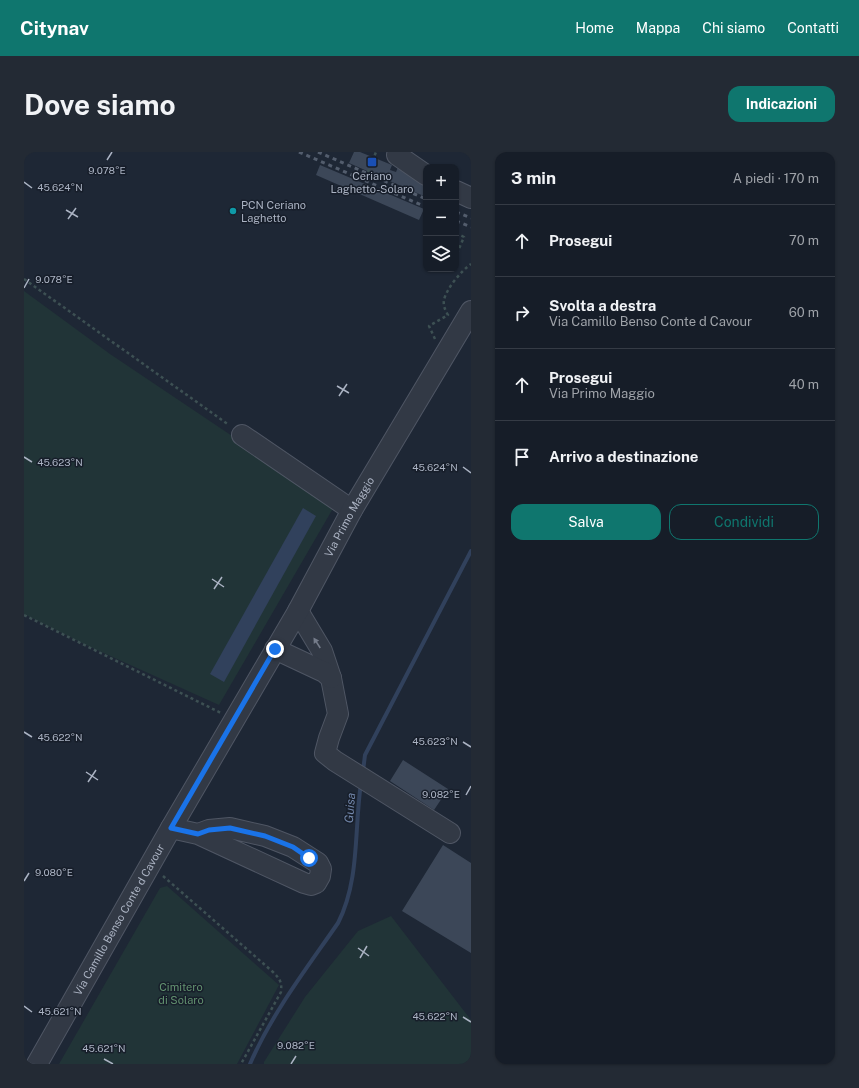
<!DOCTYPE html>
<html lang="it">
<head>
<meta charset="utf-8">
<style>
  :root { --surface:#161d28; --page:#232a34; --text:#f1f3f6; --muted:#9ea2a8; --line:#353b45; --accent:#0f766e }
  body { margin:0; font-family:"Public Sans",sans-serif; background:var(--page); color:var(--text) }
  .controls { position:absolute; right:12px; top:12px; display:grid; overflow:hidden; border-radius:8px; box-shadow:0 1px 3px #0004 }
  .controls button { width:36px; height:36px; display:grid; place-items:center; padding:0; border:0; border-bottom:1px solid var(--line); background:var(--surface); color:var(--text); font:20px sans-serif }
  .stop { position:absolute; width:12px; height:12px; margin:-9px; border:3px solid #1a73e8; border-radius:50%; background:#fff }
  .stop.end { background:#1a73e8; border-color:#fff; box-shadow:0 1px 4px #0008 }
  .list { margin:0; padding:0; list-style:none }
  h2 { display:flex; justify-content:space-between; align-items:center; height:52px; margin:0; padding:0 16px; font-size:17px }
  h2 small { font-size:13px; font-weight:400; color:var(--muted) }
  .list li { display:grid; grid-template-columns:26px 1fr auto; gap:12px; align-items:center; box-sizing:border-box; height:72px; padding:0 16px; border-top:1px solid var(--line) }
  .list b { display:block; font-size:15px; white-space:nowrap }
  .list p { margin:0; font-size:13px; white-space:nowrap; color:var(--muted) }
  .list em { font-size:13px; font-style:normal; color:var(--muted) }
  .actions { display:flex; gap:8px; padding:12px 16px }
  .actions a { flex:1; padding:9px 0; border:1px solid var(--accent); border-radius:12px; text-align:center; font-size:14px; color:var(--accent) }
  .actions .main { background:var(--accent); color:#fff }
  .icon { flex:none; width:22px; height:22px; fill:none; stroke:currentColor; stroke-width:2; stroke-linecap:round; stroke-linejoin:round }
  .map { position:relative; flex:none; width:447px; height:912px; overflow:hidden; border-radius:12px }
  header { display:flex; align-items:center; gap:24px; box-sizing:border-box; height:56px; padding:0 20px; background:var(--accent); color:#fff }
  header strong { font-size:19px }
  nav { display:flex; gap:22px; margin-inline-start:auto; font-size:14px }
  .intro { display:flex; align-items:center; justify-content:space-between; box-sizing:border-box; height:96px; padding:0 24px }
  h1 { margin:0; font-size:28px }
  .button { padding:10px 18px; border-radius:12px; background:var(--accent); color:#fff; font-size:14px; font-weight:700 }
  main { display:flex; gap:24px; padding:0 24px }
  aside { flex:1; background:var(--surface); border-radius:12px; box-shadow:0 1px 3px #0004 }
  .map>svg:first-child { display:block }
</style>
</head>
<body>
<header>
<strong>Citynav</strong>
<nav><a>Home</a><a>Mappa</a><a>Chi siamo</a><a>Contatti</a></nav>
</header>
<div class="intro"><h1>Dove siamo</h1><a class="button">Indicazioni</a></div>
<main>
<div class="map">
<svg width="447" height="912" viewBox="0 0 447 912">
  <rect width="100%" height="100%" fill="#1e2735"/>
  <!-- green -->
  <path fill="#213437" d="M 0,139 L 86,202 L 311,353 L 195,553 L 62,493 L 0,462 Z
    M 143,734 L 255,833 L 213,912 L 35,912 L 136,736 Z
    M 367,764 L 447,868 L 447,912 L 240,912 L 240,910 L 281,845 L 334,779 Z"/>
  <!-- water -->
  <path fill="#31415c" d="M 279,356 L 292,364 L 200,530 L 186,522 Z"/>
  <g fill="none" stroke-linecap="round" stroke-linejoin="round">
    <!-- stream -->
    <path stroke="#31415c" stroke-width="4" d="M 339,619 L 341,603 L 447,399
      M 226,912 C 248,861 283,816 314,771 C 336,728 330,678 337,631"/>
  </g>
  <!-- building -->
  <path fill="#3c4758" d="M 330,0 L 336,0 L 368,13 L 366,18 L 372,20 L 374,15 L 402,27 L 402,45 L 325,11 Z
    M 296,13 L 400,57 L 395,68 L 292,23 Z
    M 379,608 L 424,637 L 410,658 L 366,629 Z
    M 419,693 L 447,711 L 447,801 L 378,759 Z"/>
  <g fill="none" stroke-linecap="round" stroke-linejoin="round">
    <defs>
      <g id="minor">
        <path d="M 373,3 L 402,23"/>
        <path d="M 432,39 L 447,46"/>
        <path d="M 218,283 L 328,358"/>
        <path d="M 274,459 L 298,499 L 307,526 L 314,562 L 305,586 L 301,601 L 311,609 L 426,681"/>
        <path d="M 251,497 L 300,520 L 307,526"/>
        <path d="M 147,676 L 174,682 L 280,731 L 287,733 L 292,731 L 296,724 L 297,717 L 294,711 L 269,695 L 241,684 L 206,676 L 185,678 L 174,682"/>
        <path id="s1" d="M 13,912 L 147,676 L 274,459 L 328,358 L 447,159"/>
      </g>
    </defs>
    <!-- minor casing -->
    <use href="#minor" stroke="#4f5664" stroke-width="22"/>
    <!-- path -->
    <path stroke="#3d5053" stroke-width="2.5" stroke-dasharray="3 3" stroke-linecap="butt" d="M 344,20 L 352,0
      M 432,81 L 440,85 L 432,104
      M 0,127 L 205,273
      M 411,187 L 405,174 L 424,163 C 421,158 419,153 420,148 C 422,137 438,118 447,112
      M 0,463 L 197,561
      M 139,724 L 249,820 C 256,827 258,830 257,840 L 217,912"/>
    <!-- minor -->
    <use href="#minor" stroke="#323945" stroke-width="20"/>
    <!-- rail -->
    <path stroke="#535d6d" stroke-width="3" stroke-dasharray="4 4" stroke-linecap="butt" d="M 275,0 L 402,55
      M 294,0 L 402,47
      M 432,60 L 447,66
      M 432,69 L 447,75"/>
  </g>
  <!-- one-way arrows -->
  <defs><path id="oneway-solid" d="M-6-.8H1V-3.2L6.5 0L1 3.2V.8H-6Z"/></defs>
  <use fill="#757c8a" href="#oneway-solid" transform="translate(293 491) rotate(-123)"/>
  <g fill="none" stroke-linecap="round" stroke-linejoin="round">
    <!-- route -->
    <path stroke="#1a73e8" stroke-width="5" d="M 251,497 L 147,676 L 174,682 L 185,678 L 206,676 L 241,684 L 269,695 L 285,706"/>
  </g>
  <!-- ticks -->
  <path fill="none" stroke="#abb3c3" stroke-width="1.5" d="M 83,8 L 88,0M 0,30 L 8,36M 42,58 L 54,65M 44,67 L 52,56M 0,136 L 5,127M 313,234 L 325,241M 315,244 L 323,232M 0,305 L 8,310M 439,315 L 447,321M 188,427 L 200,435M 190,437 L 198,425M 0,580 L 8,585M 439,590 L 447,595M 62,620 L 74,628M 64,630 L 72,618M 442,643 L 447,634M 0,729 L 5,721M 334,796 L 345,804M 336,806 L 343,794M 0,854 L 8,860M 439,865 L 447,870M 80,907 L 89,912M 267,912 L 272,904"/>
  <!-- markers -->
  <rect fill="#1a4fb4" stroke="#171e2a" stroke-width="1.5" x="343" y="5" width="10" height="10" rx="2"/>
  <circle fill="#0f9aa8" stroke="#171e2a" stroke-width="1.5" cx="209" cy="59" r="4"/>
  <g text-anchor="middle" stroke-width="3" stroke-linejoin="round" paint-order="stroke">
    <!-- poi labels -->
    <g font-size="11" fill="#abb3c3" stroke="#171e2a">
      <text x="348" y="28">Ceriano<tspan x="348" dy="13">Laghetto-Solaro</tspan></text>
      <text x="217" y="57" text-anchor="start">PCN Ceriano<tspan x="217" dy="13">Laghetto</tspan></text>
    </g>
    <!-- street labels -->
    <g font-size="11" fill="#abb3c3" stroke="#171e2a">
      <text dy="4" stroke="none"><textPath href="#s1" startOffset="630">Via Primo Maggio</textPath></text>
      <text dy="4" stroke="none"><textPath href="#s1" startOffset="166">Via Camillo Benso Conte d Cavour</textPath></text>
    </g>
    <!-- park labels -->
    <g font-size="11" fill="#639370" stroke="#171e2a">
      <text x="157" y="839">Cimitero<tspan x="157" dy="13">di Solaro</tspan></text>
    </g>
    <!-- water labels -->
    <g font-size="12" font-style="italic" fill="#7388ac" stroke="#171e2a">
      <text transform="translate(326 656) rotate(-85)" y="4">Guisa</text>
    </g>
  </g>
  <g font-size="10" text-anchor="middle" fill="#abb3c3" stroke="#171e2a" stroke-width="3" stroke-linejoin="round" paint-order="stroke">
    <text x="83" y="22">9.078°E</text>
    <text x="36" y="39">45.624°N</text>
    <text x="30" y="131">9.078°E</text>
    <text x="36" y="314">45.623°N</text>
    <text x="411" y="319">45.624°N</text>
    <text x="36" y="589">45.622°N</text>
    <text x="411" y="593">45.623°N</text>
    <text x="417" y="646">9.082°E</text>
    <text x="30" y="724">9.080°E</text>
    <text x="36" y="863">45.621°N</text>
    <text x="411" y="868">45.622°N</text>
    <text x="272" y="897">9.082°E</text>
    <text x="80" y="900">45.621°N</text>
  </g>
</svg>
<div class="controls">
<button>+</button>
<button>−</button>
<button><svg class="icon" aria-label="layers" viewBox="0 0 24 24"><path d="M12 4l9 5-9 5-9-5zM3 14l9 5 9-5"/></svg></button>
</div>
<div class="stop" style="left:285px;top:706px"></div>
<div class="stop end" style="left:251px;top:497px"></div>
</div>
<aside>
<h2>3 min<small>A piedi · 170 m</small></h2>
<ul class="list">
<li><svg class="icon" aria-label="ahead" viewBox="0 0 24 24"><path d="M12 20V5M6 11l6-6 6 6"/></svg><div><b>Prosegui</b></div><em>70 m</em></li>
<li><svg class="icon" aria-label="right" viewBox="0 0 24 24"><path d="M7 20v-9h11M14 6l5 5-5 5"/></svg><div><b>Svolta a destra</b><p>Via Camillo Benso Conte d Cavour</p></div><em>60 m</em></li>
<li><svg class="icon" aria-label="ahead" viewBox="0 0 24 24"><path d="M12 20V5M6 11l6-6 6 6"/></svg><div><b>Prosegui</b><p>Via Primo Maggio</p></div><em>40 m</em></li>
<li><svg class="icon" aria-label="arrive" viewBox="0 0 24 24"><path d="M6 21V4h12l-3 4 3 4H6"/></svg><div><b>Arrivo a destinazione</b></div></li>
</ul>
<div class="actions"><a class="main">Salva</a><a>Condividi</a></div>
</aside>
</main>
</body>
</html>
